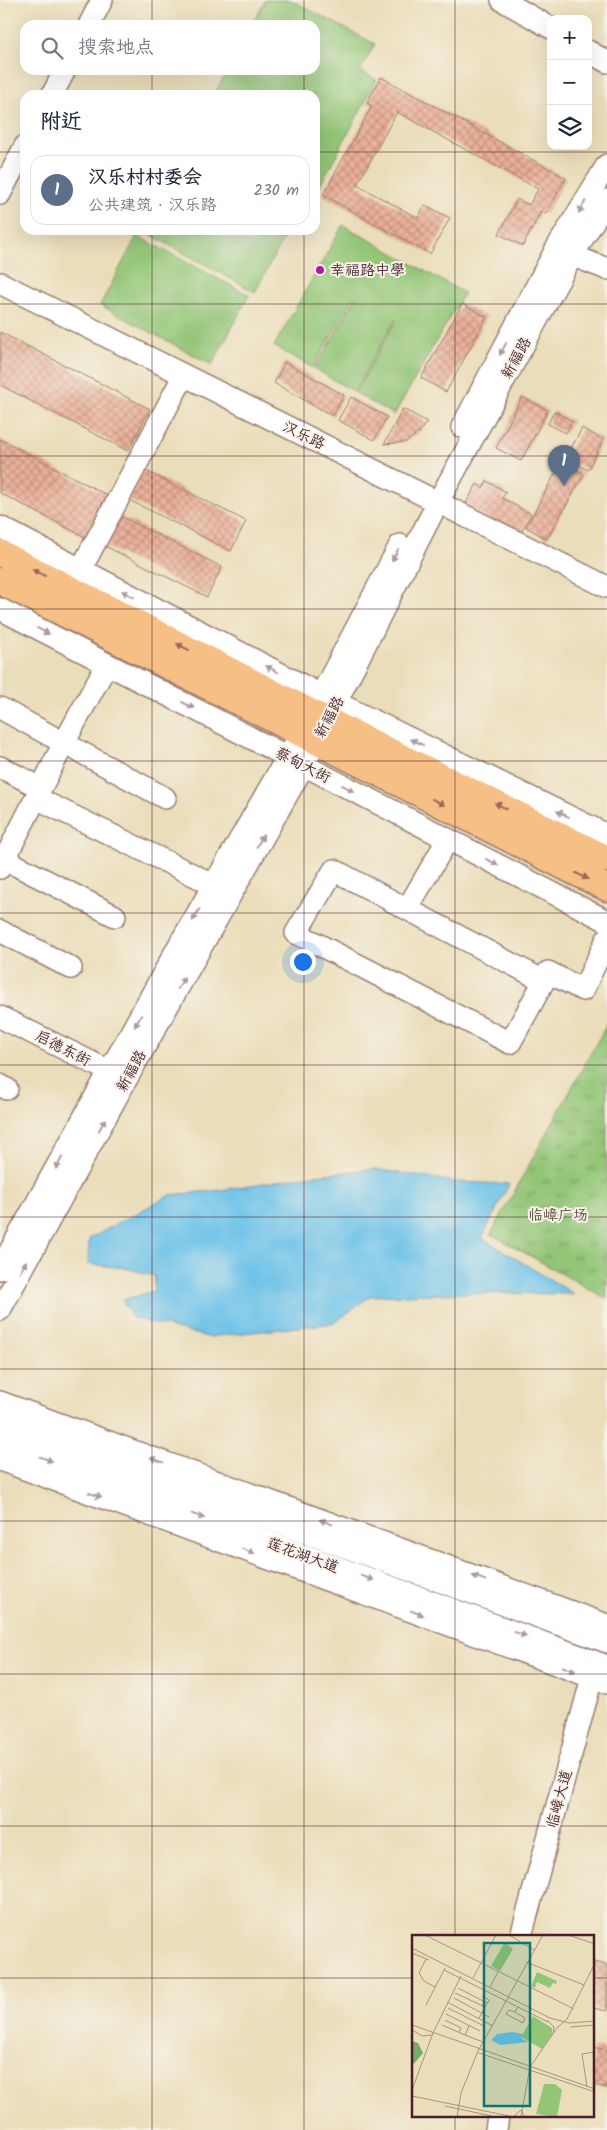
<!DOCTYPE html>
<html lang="zh">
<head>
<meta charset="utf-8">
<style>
  :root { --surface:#fff; --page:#f6f6f7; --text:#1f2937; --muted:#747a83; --line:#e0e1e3; --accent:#db2777 }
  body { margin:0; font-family:Kalam,"LXGW WenKai TC",sans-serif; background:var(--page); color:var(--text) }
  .controls { position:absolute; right:15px; top:15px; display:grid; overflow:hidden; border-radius:10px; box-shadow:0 5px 20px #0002 }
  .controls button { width:45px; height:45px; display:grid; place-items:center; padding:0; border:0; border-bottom:1px solid var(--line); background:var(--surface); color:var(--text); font:25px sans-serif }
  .you { position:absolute; left:302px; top:961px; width:18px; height:18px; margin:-12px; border:4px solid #fff; border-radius:50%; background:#1a73e8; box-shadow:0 0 0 8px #1a73e833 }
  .badge { display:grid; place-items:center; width:32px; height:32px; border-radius:50%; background:var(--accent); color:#fff; font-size:16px; font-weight:700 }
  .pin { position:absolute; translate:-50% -41px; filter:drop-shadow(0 1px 2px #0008) }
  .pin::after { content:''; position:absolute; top:26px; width:18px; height:15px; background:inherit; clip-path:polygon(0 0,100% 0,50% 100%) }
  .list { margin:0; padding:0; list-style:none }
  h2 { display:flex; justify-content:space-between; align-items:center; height:65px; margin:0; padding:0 20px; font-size:21px }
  h2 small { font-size:16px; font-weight:400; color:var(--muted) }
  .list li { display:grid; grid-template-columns:32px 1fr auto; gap:15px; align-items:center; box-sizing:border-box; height:70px; margin:0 10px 10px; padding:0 10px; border:1px solid var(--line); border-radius:15px }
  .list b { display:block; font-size:19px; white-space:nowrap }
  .list p { margin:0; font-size:16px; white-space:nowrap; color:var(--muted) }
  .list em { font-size:16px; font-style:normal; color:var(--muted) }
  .icon { flex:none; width:28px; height:28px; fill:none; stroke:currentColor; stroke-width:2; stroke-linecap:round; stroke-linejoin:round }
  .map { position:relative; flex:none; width:607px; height:2130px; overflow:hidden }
  .search { position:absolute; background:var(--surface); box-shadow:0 5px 20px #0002; left:20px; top:20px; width:300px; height:55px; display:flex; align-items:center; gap:12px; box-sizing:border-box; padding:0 18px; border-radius:15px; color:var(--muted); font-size:19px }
  .panel { position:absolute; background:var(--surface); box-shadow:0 5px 20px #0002; left:20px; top:90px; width:300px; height:145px; border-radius:15px }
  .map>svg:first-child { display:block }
</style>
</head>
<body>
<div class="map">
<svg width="607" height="2130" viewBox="0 0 607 2130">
  <defs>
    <pattern id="park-tufts" width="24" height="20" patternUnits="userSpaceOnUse" patternTransform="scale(1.25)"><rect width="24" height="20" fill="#92c576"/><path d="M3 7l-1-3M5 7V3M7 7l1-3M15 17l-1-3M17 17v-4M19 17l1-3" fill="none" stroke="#799f61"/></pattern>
    <pattern id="building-cross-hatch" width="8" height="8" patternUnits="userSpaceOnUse" patternTransform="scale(1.25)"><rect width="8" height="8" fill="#ebb098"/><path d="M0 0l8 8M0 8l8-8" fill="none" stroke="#c08f7c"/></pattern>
  </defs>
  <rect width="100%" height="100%" fill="#f7f3e8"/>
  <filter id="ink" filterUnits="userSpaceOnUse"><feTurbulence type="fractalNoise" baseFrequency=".02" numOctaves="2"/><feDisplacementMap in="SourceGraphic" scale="10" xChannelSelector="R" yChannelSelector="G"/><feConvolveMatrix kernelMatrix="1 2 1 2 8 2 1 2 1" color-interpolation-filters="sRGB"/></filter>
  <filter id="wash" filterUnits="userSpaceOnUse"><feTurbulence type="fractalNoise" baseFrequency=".0096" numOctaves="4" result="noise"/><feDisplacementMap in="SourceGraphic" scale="20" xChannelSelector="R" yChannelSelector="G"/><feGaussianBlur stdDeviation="1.12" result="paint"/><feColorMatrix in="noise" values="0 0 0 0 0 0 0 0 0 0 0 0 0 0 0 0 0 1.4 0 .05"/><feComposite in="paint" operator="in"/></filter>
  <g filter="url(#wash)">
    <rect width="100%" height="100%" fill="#eaddb9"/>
    <!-- green -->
    <path fill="#92c576" stroke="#6e7250" d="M 265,0 L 291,0 L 375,44 L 360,71 L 377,80 L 315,194 L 315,95 L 214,95 L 228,70 L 315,70 L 315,25 L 252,25 Z
      M 343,225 L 464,293 L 394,415 L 355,393 L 396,321 L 395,320 L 354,392 L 315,369 L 356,298 L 354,297 L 313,368 L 274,346 Z
      M 142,230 L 288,230 L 255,292 Z
      M 137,236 L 249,295 L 212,365 L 100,305 Z"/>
    <!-- park -->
    <path fill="url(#park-tufts)" stroke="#6e7250" d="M 607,1024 L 607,1299 L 491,1234 Z"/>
    <!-- water -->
    <path fill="#6dc2e9" stroke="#5c708a" d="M 375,1169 L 455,1182 L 509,1184 L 482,1238 L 574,1294 L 470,1293 L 370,1296 L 334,1323 L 208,1337 L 133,1318 L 122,1300 L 154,1291 L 155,1276 L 125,1268 L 88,1264 L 89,1239 L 170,1195 L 221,1190 L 306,1176 Z"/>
    <g id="blocks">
      <!-- building -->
      <path fill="url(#building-cross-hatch)" d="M 381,77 L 566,178 L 546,214 L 541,211 L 523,246 L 499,234 L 517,199 L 529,205 L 538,189 L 397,112 L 357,185 L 418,218 L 425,205 L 450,218 L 430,254 L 323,195 L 372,106 L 367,103 Z
        M 462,304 L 487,317 L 446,392 L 421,378 Z
        M 0,332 L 150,409 L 128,451 L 0,385 Z
        M 285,362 L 344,395 L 333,416 L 274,383 Z
        M 351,397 L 387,417 L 374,440 L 338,420 Z
        M 522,397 L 548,410 L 521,461 L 496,448 Z
        M 403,409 L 427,422 L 419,432 L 406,442 L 384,444 Z
        M 554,411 L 572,421 L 566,433 L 548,424 Z
        M 582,428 L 603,440 L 588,470 L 566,458 Z
        M 0,439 L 107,495 L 85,537 L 0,493 Z
        M 562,461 L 584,474 L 547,539 L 526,527 Z
        M 144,470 L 246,521 L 231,551 L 129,500 Z
        M 487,481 L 506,492 L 502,498 L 531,514 L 519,536 L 465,505 L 477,484 L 483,488 Z
        M 120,516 L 222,567 L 207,597 L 105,546 Z
        M 593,1962 L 607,1965 L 607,2011 L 593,2008 Z
        M 593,2047 L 607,2050 L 607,2088 L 593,2085 Z"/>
    </g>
  </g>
  <g filter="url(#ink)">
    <use href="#blocks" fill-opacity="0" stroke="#9a7e72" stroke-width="1"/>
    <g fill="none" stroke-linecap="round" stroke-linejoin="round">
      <defs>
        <path id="minor" d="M 502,0 L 551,28
          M 89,25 L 102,0
          M 588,51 L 607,62
          M 52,95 L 65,70
          M 0,194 L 25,146
          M 561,251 L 607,269
          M 0,283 L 607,587
          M 462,427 L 556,249 L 607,165
          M 0,527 L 321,695 L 607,835
          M 81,569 L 184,375
          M 0,609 L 607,921
          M 107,664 L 64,743 L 165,798
          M 0,708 L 64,743 L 0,868
          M 0,767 L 41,788
          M 36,798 L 214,885
          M 4,859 L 115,916
          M 407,909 L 334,870 L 296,933 L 510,1043 L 544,981 L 407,909 L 448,839
          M 0,931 L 71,968
          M 544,981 L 548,972 L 583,990 L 607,939
          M 0,1017 L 123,1078
          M 0,1085 L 7,1089
          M 0,1269 L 178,947 L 301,733 L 400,545
          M 0,1310 L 126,1080 L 304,765 L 438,502 L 572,256 L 607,200
          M 0,1402 L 607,1625
          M 0,1422 L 607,1642
          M 0,1443 L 607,1666
          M 0,1460 L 607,1683
          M 521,1936 L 592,1678 L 599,1665
          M 496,2130 L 498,2116"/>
        <path id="major" d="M 0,553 L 312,713 L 607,859
          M 0,581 L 607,888"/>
      </defs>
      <!-- minor casing -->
      <use href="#minor" stroke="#9a7e72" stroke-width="24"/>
      <!-- major casing -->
      <use href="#major" stroke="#9a7e72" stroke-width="29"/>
      <!-- minor -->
      <use href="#minor" stroke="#fff" stroke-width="21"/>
      <!-- major -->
      <use href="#major" stroke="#f5bf86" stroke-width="26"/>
    </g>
    <!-- one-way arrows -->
    <defs><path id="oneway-solid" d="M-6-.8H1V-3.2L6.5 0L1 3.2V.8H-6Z" transform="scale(1.25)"/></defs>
    <g fill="#ae9aa0">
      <use href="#oneway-solid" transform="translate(582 207) rotate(121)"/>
      <use href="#oneway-solid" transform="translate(503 349) rotate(118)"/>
      <use href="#oneway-solid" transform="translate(395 555) rotate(118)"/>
      <use href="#oneway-solid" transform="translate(128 594) rotate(-152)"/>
      <use href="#oneway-solid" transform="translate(43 631) rotate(27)"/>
      <use href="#oneway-solid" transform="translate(272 669) rotate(-152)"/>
      <use href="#oneway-solid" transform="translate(188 705) rotate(27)"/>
      <use href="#oneway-solid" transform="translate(417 742) rotate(-154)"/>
      <use href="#oneway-solid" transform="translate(348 788) rotate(27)"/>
      <use href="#oneway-solid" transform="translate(563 814) rotate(-154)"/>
      <use href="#oneway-solid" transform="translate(260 841) rotate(-61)"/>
      <use href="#oneway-solid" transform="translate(492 862) rotate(27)"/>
      <use href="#oneway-solid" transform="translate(196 915) rotate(120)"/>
      <use href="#oneway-solid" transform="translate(181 983) rotate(-61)"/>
      <use href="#oneway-solid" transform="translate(138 1021) rotate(119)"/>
      <use href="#oneway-solid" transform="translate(102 1125) rotate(-61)"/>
      <use href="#oneway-solid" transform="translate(59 1163) rotate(119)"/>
      <use href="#oneway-solid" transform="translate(23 1267) rotate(-61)"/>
      <use href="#oneway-solid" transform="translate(46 1459) rotate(20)"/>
      <use href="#oneway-solid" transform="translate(157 1460) rotate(-160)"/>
      <use href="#oneway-solid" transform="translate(95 1495) rotate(20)"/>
      <use href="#oneway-solid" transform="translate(198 1516) rotate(20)"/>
      <use href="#oneway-solid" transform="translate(326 1522) rotate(-160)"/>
      <use href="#oneway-solid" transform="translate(248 1551) rotate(20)"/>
      <use href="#oneway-solid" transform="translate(367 1578) rotate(20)"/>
      <use href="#oneway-solid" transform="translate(479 1578) rotate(-160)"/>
      <use href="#oneway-solid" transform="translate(417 1613) rotate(20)"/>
      <use href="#oneway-solid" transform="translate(520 1634) rotate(20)"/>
      <use href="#oneway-solid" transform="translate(569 1669) rotate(22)"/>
    </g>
    <g fill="#976754">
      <use href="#oneway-solid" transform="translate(39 573) rotate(-153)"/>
      <use href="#oneway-solid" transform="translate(183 647) rotate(-153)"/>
      <use href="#oneway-solid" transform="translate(438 802) rotate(27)"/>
      <use href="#oneway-solid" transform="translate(501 806) rotate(-154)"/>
      <use href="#oneway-solid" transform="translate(582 876) rotate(27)"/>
    </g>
  </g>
  <!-- grid -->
  <path fill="none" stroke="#4a1f2b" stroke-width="1" stroke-opacity="0.55" d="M 152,0 L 152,25M 304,0 L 304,25M 455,0 L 455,1936M 152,70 L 152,95M 304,70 L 304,95M 0,152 L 25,152M 315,152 L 607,152M 152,230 L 152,2130M 304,230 L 304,2130M 0,304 L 607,304M 0,456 L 607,456M 0,609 L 607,609M 0,761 L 607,761M 0,913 L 607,913M 0,1065 L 607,1065M 0,1217 L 607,1217M 0,1369 L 607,1369M 0,1521 L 607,1521M 0,1674 L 607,1674M 0,1826 L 607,1826M 0,1978 L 413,1978M 593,1978 L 607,1978M 455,2116 L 455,2130"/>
  <!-- markers -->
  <circle fill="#b5179e" stroke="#f7f3e8" stroke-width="2" cx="320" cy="270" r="5"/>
  <g text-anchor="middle" stroke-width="4" stroke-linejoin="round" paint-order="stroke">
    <!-- poi labels -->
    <g font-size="15" fill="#4a1f2b" stroke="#f7f3e8" text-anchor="start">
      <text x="330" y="275">幸福路中學</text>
    </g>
    <!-- street labels -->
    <g font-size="15" fill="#4a1f2b" stroke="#f7f3e8">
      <text transform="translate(516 358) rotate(-61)" y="5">新福路</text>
      <text transform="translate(304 435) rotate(26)" y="5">汉乐路</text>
      <text transform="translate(329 717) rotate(-62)" y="5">新福路</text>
      <text transform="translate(303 765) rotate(27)" y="5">蔡甸大街</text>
      <text transform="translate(63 1048) rotate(27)" y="5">启德东街</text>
      <text transform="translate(131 1071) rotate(-61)" y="5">新福路</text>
      <text transform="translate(303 1555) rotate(20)" y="5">莲花湖大道</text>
      <text transform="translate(559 1799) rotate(-75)" y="5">临嶂大道</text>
    </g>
    <!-- park labels -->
    <g font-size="15" fill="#605142" stroke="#f7f3e8">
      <text x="558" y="1220">临嶂广场</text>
    </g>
  </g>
  <!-- overview -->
  <g transform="translate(412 1935)">
    <rect width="182" height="182" fill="#eaddb9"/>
    <path d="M 93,7 L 101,14 L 88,36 L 79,31 ZM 125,37 L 145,46 L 144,49 L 141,48 L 138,53 L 125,47 L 123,53 L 119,51 ZM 132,149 L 143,149 L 150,155 L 145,182 L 124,179 Z" fill="#92c576"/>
    <path d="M 0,106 L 6,108 L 11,118 L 0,131 Z" fill="#75aa67"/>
    <path d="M 121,81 L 140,93 L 140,100 L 130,114 L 109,102 Z" fill="#92c576"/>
    <path d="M 100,97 L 111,99 L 109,103 L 116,107 L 88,110 L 79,105 L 85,99 Z" fill="#6dc2e9"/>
    <path fill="none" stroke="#aa9180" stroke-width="1" d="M 13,0 L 162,74M 97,0 L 122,15M 156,0 L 183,9M 0,13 L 138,83 L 157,88 L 183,86M 0,18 L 17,25M 114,27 L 172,50M 32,35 L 136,87M 7,38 L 12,46 L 23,52M 7,38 L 14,24M 61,43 L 84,0M 78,52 L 86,37M 46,53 L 75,68M 43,58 L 73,72M 42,63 L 77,82M 35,67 L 81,91M 14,70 L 33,33M 36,73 L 72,91M 103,77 L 97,75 L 94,79 L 111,88 L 113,83 L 103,77 L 106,72M 34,79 L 68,96M 67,83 L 77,65 L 70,61M 33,85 L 49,93 L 47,97M 135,85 L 142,92 L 141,99M 0,90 L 183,154M 30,90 L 53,100 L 57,91M 158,92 L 183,90M 0,95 L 10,101 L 20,100M 53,100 L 71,107M 67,118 L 183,157M 175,152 L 170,119 L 183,117M 0,155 L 21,98 L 49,41M 0,161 L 102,182M 33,171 L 84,182M 45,182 L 49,158 L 66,116 L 131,0M 101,182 L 109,175 L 113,182M 109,182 L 118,132 L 145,93 L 155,84 L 183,28"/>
    <path fill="#0f766e" fill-opacity="0.15" stroke="#0f766e" stroke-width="2.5" d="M 72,8 L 118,8 L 118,171 L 72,171 Z"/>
    <rect width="182" height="182" fill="none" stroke="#4a1f2b" stroke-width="2.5"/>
  </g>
</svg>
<div class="controls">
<button>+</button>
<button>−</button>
<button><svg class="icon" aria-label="layers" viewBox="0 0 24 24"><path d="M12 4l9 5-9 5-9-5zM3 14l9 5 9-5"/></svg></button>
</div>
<div class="you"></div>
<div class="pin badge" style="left:564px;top:486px;background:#5c6f8a">1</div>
<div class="search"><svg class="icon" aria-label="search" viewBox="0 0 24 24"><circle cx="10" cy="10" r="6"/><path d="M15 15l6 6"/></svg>搜索地点</div>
<section class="panel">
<h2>附近<small></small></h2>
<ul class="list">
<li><span class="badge" style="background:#5c6f8a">1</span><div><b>汉乐村村委会</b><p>公共建筑 · 汉乐路</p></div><em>230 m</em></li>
</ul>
</section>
</div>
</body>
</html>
